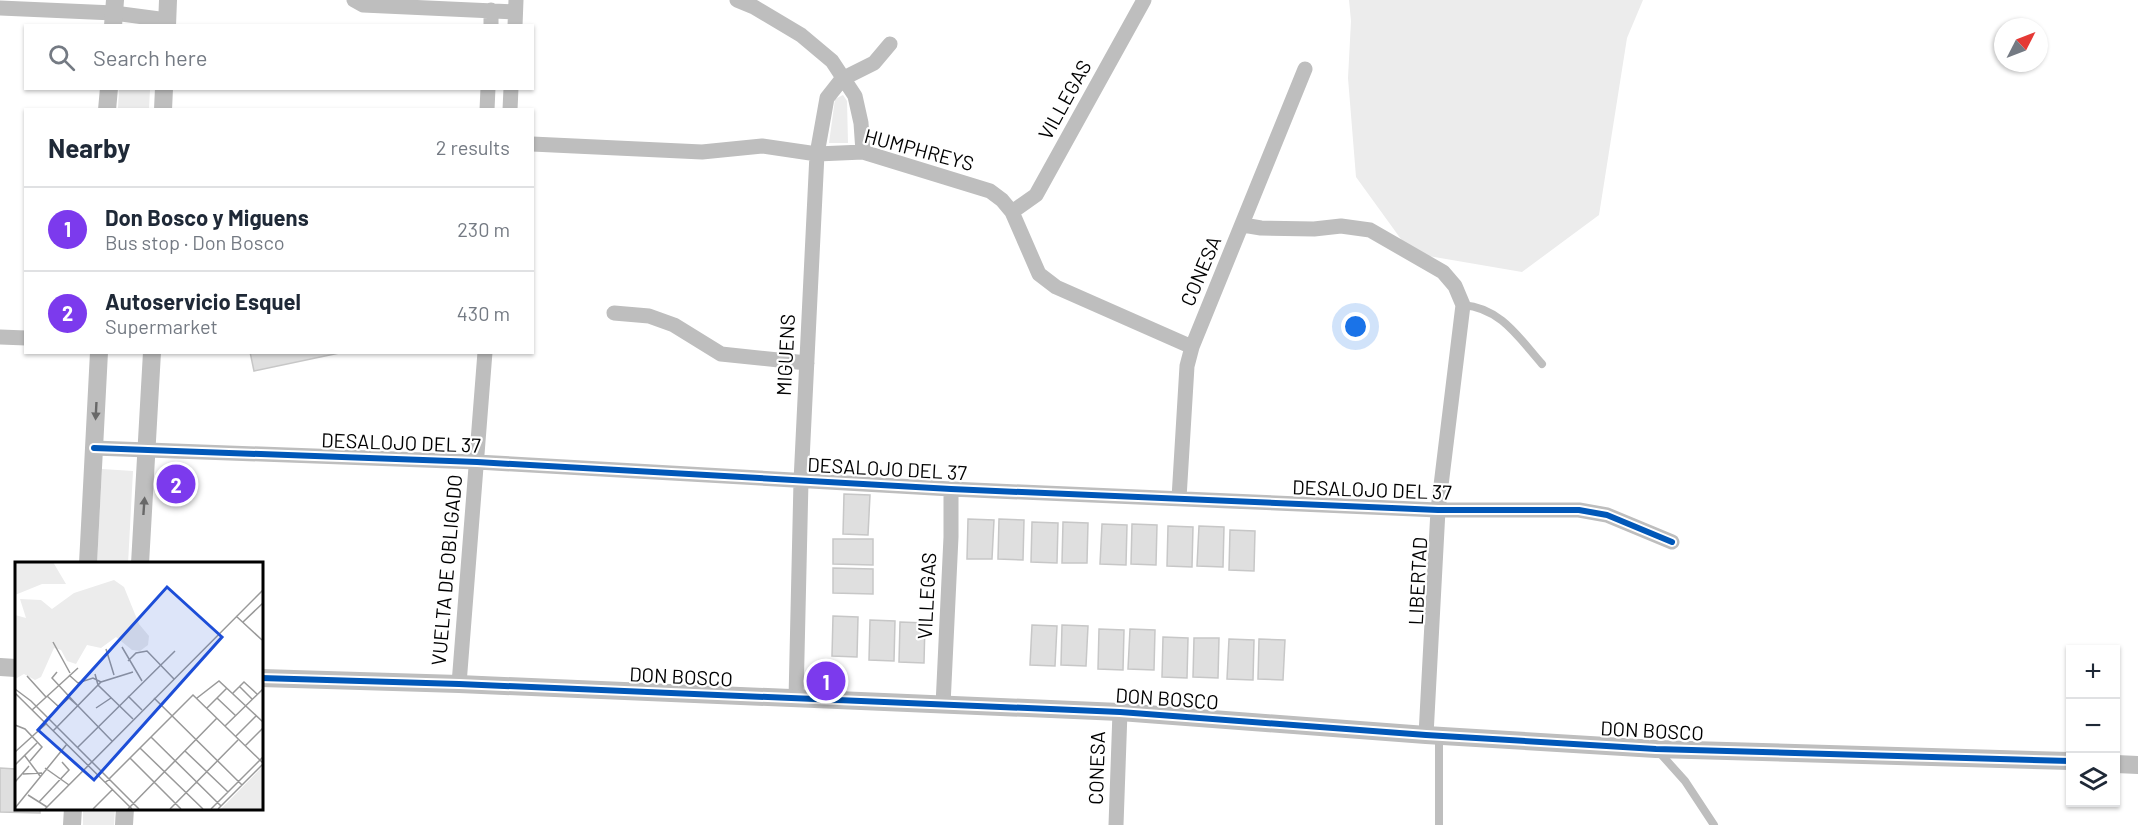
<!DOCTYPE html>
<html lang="en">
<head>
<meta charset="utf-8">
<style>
  :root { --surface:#fff; --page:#f6f6f7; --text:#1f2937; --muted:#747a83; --line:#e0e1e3; --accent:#7c3aed }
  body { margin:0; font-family:Barlow,sans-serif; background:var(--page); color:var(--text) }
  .controls { position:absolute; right:18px; bottom:18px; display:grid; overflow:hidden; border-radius:0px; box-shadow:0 2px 4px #0004 }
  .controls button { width:54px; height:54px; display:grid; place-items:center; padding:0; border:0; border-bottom:2px solid var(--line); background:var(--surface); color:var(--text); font:30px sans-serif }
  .compass { position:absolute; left:1994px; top:18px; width:54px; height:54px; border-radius:50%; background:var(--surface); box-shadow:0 2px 4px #0004; rotate:48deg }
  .you { position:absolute; left:1356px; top:327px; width:21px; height:21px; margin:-15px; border:4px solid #fff; border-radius:50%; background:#1a73e8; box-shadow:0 0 0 9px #1a73e833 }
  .badge { display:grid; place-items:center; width:39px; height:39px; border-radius:50%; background:var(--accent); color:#fff; font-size:20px; font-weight:700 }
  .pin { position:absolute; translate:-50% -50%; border:3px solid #fff; box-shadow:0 2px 6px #0006 }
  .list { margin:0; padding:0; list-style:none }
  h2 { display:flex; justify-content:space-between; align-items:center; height:78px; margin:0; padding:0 24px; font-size:26px }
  h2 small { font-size:20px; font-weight:400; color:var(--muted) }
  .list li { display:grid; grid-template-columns:39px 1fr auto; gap:18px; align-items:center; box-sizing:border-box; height:84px; padding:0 24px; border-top:2px solid var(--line) }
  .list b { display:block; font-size:22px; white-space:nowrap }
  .list p { margin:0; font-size:20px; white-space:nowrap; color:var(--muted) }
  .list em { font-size:20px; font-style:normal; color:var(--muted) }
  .icon { flex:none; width:33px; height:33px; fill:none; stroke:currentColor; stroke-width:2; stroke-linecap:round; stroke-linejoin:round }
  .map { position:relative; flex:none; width:2138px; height:825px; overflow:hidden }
  .search { position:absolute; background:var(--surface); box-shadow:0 2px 4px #0004; left:24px; top:24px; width:510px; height:66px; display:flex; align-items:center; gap:15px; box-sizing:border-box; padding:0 21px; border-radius:0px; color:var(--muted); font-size:22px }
  .panel { position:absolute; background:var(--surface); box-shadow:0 2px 4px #0004; left:24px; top:108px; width:510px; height:246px; border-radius:0px }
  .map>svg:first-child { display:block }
</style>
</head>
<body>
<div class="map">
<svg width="2138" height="825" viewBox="0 0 2138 825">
  <rect width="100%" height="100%" fill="#fff"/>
  <!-- green -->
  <path fill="#ececec" d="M 1349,0 L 1643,0 L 1627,38 L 1599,215 L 1522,272 L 1411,253 L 1356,177 L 1348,78 L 1351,21 Z
    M 119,89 L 150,89 L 149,109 L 118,108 Z
    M 843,95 L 847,101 L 848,143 L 829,143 L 835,99 Z
    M 102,469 L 133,471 L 128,564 L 97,564 Z
    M 83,809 L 115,809 L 114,825 L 83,825 Z"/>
  <!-- building -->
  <path fill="#dfdfdf" stroke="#c7c7c7" stroke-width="1.5" d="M 250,352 L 344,352 L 254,371 Z
    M 844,494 L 870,495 L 868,535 L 843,534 Z
    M 968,519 L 994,520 L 992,559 L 967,559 Z
    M 999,519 L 1024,520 L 1023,560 L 998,559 Z
    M 1032,522 L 1058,523 L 1057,563 L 1031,562 Z
    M 1063,522 L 1088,523 L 1087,563 L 1062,563 Z
    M 1102,524 L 1127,525 L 1126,565 L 1100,564 Z
    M 1132,524 L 1157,525 L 1156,565 L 1131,564 Z
    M 1168,526 L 1193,527 L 1192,567 L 1167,566 Z
    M 1199,526 L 1224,527 L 1223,567 L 1197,566 Z
    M 1230,530 L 1255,531 L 1254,571 L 1229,570 Z
    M 833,539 L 873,539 L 873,565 L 833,564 Z
    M 833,568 L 873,569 L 873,594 L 833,593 Z
    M 833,616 L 858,617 L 857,657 L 832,656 Z
    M 870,620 L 895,621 L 894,661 L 869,660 Z
    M 900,622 L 925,623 L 924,663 L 899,662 Z
    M 1032,625 L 1057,626 L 1055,666 L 1030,665 Z
    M 1062,625 L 1088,626 L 1086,666 L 1061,665 Z
    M 1099,629 L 1124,630 L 1123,670 L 1098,669 Z
    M 1130,629 L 1155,630 L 1154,670 L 1128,669 Z
    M 1163,637 L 1188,638 L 1187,678 L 1162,677 Z
    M 1194,638 L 1219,638 L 1218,678 L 1193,677 Z
    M 1229,639 L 1254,640 L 1253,680 L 1227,679 Z
    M 1259,639 L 1285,640 L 1283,680 L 1258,679 Z
    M 16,759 L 16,808 L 40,808 L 40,813 L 0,812 L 0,768 L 16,769 Z"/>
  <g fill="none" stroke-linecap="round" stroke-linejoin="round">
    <!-- service -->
    <path stroke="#bebebe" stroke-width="8" d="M 1463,305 C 1501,308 1519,338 1542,364
      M 1439,737 L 1439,825
      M 1659,752 L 1685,781 L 1714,825"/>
    <!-- minor -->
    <path stroke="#bebebe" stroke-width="15" d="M 354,0 L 363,5 L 515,12
      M 737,0 L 754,7 L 801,35 L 832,61 L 855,96 L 861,123 L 863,152
      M 0,8 L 114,13 L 167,20
      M 491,26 L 491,10
      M 515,26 L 516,0
      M 487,110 L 488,88
      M 510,110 L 511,88
      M 532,144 L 702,152 L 762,146 L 817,154 L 863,152 L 990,191 L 1002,200 L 1012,212 L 1039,274 L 1056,287 L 1192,347
      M 1012,212 L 1036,195 L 1144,0
      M 1243,225 L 1261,228 L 1314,229 L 1341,226 L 1370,230 L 1443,272 L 1455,286 L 1463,305 L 1438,510 L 1426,735
      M 614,313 L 649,316 L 674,325 L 721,354 L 807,363
      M 0,337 L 26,338
      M 94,448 L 477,462 L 951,489 L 1438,510 L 1579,510 L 1607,515 L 1672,542
      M 1179,498 L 1187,366 L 1192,347 L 1305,69
      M 459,684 L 485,352
      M 796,699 L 801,481 L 817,154 L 827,98 L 842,79 L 874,63 L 890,44
      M 943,705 L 951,537 L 951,489
      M 1116,825 L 1120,712"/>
    <!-- tertiary -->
    <path stroke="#bebebe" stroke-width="18" d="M 113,26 L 115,0
      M 167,26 L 168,0
      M 107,110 L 109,88
      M 163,110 L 164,88
      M 88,564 L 99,352
      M 140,564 L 152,352
      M 0,667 L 16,668
      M 261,678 L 459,684 L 1120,712 L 1426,735 L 1656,749 L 2070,761
      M 2116,764 L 2138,765
      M 72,825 L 73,808
      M 124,825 L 125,808"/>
    <defs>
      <path id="cycleway" d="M 94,448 L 477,462 L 951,489 L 1438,510 L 1579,510 L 1607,515 L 1672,542
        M 261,678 L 459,684 L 1120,712 L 1426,735 L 1656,749 L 2070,761"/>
    </defs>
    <!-- cycleway casing -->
    <use href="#cycleway" stroke="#fff" stroke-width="10"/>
    <!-- cycleway -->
    <use href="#cycleway" stroke="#0057b8" stroke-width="6"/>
  </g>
  <!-- one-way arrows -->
  <defs><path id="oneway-solid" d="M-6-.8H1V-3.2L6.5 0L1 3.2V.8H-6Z" transform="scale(1.5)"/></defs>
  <g fill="#686868">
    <use href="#oneway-solid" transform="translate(96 411) rotate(93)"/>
    <use href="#oneway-solid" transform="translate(144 506) rotate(-86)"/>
  </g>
  <g text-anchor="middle" stroke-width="4.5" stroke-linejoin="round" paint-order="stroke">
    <!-- street labels -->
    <g font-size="20" fill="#000" stroke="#fff">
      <text transform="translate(1065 100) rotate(-61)" y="7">VILLEGAS</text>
      <text transform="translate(919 150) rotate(15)" y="7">HUMPHREYS</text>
      <text transform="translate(1201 271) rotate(-67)" y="7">CONESA</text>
      <text transform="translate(786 355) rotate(-87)" y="7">MIGUENS</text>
      <text transform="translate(401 443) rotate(2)" y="7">DESALOJO DEL 37</text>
      <text transform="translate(887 469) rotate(3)" y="7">DESALOJO DEL 37</text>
      <text transform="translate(1372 490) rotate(2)" y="7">DESALOJO DEL 37</text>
      <text transform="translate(447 570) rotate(-85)" y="7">VUELTA DE OBLIGADO</text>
      <text transform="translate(1418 581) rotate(-87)" y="7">LIBERTAD</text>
      <text transform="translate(927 596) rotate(-87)" y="7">VILLEGAS</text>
      <text transform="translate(681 677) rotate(3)" y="7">DON BOSCO</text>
      <text transform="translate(1167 699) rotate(4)" y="7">DON BOSCO</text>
      <text transform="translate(1652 731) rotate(3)" y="7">DON BOSCO</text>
      <text transform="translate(1097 768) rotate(-88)" y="7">CONESA</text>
    </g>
  </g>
  <!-- overview -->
  <g transform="translate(15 562)">
    <rect width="248" height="248" fill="#fff"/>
    <path d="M 0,0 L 38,0 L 51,22 L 27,22 L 0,33 ZM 99,18 L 109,25 L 124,62 L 134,74 L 133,83 L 125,89 L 117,88 L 101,75 L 86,86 L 72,83 L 61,102 L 52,99 L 46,88 L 39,86 L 26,115 L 20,118 L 9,112 L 0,117 L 0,53 L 11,56 L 5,37 L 26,38 L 37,47 L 59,31 ZM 247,205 L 247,247 L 206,247 Z" fill="#ececec"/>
    <path fill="none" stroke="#999" stroke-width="1.5" d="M 221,54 L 247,78M 228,60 L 248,41M 38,80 L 55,111M 107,85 L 127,119M 91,87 L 99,113M 113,99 L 121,91 L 132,89 L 159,117M 42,110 L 37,116 L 63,144 L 54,136M 80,112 L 83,123 L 118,157M 54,113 L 63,121 L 78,116 L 86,120M 12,114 L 31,135M 224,124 L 237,137M 0,127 L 16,139 L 124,247M 0,131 L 117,247M 218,131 L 229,120 L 242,132M 32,134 L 44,145 L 55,135M 113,134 L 127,148M 139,136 L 227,223M 182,136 L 204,119 L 248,160M 202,136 L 221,154M 63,144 L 97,179M 81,146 L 96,136M 192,146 L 212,126M 17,148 L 63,106M 0,163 L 10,167 L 27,185 L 15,199M 210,164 L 248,127M 38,169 L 86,120 L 118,110M 221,174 L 241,154M 136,175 L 206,244M 230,184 L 248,166M 62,186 L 160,89M 125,186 L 188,247M 170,189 L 213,230M 0,190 L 32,161M 10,194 L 25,214M 115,196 L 166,247M 0,203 L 22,181M 30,206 L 54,223M 8,212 L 27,211M 0,220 L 14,204M 90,221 L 178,133 L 248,201M 13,233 L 32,245M 24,240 L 54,208 L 47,200M 0,246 L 52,182M 30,247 L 248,28M 78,247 L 98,227M 113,247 L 202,156M 155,247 L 223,178M 196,247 L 248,195M 203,247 L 248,202"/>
    <path fill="#1d4ed8" fill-opacity="0.15" stroke="#1d4ed8" stroke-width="3" d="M 152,25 L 207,75 L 79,218 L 23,168 Z"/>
    <rect width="248" height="248" fill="none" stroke="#000" stroke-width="3"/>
  </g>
</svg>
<div class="controls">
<button>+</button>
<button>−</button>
<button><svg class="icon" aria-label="layers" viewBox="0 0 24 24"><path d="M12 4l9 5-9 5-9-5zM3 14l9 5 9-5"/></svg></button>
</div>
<svg class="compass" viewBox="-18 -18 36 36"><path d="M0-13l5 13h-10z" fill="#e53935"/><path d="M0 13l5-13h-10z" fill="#747a83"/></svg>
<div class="you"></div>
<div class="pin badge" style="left:826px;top:681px">1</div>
<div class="pin badge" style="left:176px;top:484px">2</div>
<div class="search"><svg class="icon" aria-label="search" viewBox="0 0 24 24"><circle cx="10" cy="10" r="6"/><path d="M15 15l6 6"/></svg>Search here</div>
<section class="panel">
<h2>Nearby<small>2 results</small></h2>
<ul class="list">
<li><span class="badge">1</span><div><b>Don Bosco y Miguens</b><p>Bus stop · Don Bosco</p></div><em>230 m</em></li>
<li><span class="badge">2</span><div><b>Autoservicio Esquel</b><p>Supermarket</p></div><em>430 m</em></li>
</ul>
</section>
</div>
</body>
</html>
